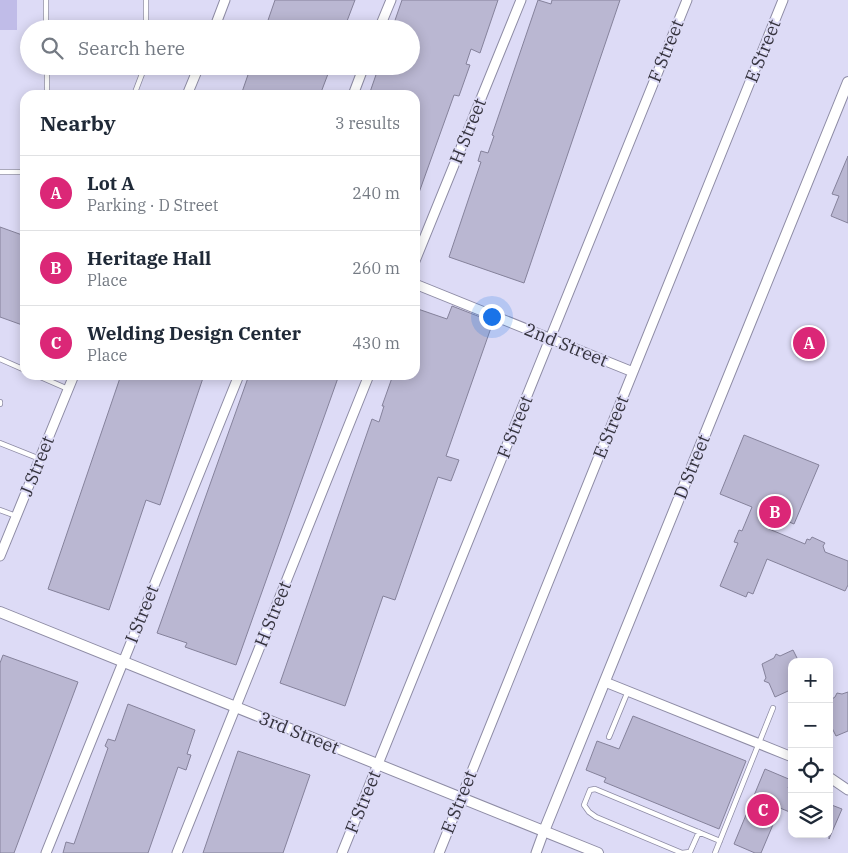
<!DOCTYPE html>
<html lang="en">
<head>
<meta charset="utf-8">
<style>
  :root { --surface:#fff; --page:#f6f6f7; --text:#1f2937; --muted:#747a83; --line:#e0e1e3; --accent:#db2777 }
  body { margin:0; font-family:"IBM Plex Serif",serif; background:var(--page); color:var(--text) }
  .controls { position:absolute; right:15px; bottom:15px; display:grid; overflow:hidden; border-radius:10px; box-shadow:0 2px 12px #0003 }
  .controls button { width:45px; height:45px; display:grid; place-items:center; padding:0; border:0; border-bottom:1px solid var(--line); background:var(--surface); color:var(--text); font:25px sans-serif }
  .you { position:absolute; left:491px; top:316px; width:18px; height:18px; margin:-12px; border:4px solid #fff; border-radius:50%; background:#1a73e8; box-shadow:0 0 0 8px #1a73e833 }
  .badge { display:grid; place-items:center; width:32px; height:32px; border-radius:50%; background:var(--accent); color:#fff; font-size:16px; font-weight:700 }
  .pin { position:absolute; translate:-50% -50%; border:2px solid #fff; box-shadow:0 1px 5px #0006 }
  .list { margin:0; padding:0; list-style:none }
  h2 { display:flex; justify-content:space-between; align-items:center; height:65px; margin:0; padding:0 20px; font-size:21px }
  h2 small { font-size:16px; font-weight:400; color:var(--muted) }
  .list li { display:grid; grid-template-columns:32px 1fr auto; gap:15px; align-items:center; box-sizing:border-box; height:75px; padding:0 20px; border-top:1px solid var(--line) }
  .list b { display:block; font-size:19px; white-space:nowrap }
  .list p { margin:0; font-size:16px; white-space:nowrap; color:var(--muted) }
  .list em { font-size:16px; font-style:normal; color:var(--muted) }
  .icon { flex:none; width:28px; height:28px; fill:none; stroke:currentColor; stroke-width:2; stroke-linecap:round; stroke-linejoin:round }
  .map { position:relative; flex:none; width:848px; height:853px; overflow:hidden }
  .search { position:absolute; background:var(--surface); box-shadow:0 2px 12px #0003; left:20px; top:20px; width:400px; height:55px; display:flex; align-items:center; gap:12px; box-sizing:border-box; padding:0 18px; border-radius:28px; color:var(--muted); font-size:19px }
  .panel { position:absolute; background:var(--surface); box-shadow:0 2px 12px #0003; left:20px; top:90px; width:400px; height:290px; border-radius:15px }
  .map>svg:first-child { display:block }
</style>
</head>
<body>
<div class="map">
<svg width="848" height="853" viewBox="0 0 848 853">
  <rect width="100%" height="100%" fill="#dddbf6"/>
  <!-- green -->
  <path fill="#c0bce8" d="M 0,0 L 17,0 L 17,30 L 0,30 Z"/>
  <!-- building -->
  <path fill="#bab7d2" stroke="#85829b" d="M 275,0 L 355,0 L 344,29 L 265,29 Z
    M 402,0 L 498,0 L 480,53 L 471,49 L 466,64 L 470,65 L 459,96 L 454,95 L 416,201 L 415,95 L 369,95 L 379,66 L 411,66 L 411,29 L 392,29 Z
    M 538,0 L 551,4 L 552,0 L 620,0 L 524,283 L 449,257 L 481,162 L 478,161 L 481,151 L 488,153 L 494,136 L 492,135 Z
    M 251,66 L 331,66 L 320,95 L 241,95 Z
    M 848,156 L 848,223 L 831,216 L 839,196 L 832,194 Z
    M 0,227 L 25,236 L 25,326 L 0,317 Z
    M 452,306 L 493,322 L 446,456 L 459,460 L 451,481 L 438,477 L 395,600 L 383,596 L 345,706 L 280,683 L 372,419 L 379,422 L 384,406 L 382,406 L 393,375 L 415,375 L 415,308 L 447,319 Z
    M 121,375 L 204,375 L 160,505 L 146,500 L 109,610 L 48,589 Z
    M 249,375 L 339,375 L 236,665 L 185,647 L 187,643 L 157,633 Z
    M 744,435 L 819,465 L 794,524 L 775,516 L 769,529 L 805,544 L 807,539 L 810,540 L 812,537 L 825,543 L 823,546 L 825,552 L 848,561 L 848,585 L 845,591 L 767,559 L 753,594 L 748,592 L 746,597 L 720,586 L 738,543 L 734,542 L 739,530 L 742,531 L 752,507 L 720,494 Z
    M 793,650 L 799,662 L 792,662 L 792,692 L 788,691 L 775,697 L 769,683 L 764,681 L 766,678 L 762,664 L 774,658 L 776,654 L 780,656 Z
    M 3,655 L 78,682 L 14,853 L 0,853 L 0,663 Z
    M 848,692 L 848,731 L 836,736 L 829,722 L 829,701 L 835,697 L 837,693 L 842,694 Z
    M 128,704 L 195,730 L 187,754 L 191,755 L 186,770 L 178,767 L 148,853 L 63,853 L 66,842 L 74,844 L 108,748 L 105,746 L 108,739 L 115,741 Z
    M 633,716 L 746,761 L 719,829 L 604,782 L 606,778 L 586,770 L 597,741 L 619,749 Z
    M 238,751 L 310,775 L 283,853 L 203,853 Z
    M 765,769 L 791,780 L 788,788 L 792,789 L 792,813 L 780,808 L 761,853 L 755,853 L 734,844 Z
    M 829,804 L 842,809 L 829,839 Z"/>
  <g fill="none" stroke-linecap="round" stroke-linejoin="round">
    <defs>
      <path id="service" d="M 46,0 L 46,29
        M 146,0 L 146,29
        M 47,66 L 47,95
        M 134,95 L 145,66
        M 0,172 L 25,172
        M 0,359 L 25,370
        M 36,375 L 68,389
        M 0,402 L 0,404
        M 0,443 L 40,459
        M 0,510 L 16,516
        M 609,737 L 628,691
        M 699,832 L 690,852 L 682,853 L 596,817 L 589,812 L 584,805 L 590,790 L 595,789 L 720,841
        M 715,853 L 773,708"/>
      <path id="minor" d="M 214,29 L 225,0
        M 379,29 L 391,0
        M 187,95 L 199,66
        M 353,95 L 364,66
        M 415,261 L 521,0
        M 415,284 L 633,372
        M 0,556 L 74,375
        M 605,682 L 792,757
        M 829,777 L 848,790
        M 46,853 L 239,375
        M 177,853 L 369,375
        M 342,853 L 687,0
        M 439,853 L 783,0
        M 536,853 L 544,831"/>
      <path id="tertiary" d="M 0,612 L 598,853
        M 544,831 L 848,82"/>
    </defs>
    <!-- service casing -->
    <use href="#service" stroke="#8e8ca5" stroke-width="6"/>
    <!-- minor casing -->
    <use href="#minor" stroke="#8e8ca5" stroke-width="11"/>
    <!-- tertiary casing -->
    <use href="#tertiary" stroke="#8e8ca5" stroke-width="12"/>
    <!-- service -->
    <use href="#service" stroke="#fff" stroke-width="4.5"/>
    <!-- minor -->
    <use href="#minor" stroke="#fff" stroke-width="9"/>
    <!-- tertiary -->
    <use href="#tertiary" stroke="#fff" stroke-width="10"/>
  </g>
  <g text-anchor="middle" stroke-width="4" stroke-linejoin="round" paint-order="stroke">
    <!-- street labels -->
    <g font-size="18" fill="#35333e" stroke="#dddbf6">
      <text transform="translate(666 51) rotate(-68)" y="6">F Street</text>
      <text transform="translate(763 51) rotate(-68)" y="6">E Street</text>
      <text transform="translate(468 131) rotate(-68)" y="6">H Street</text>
      <text transform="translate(566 345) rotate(22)" y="6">2nd Street</text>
      <text transform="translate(515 427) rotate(-68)" y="6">F Street</text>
      <text transform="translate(611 427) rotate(-68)" y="6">E Street</text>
      <text transform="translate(37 466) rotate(-68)" y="6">J Street</text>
      <text transform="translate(692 467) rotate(-68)" y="6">D Street</text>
      <text transform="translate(142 614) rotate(-68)" y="6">I Street</text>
      <text transform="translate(273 614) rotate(-68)" y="6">H Street</text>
      <text transform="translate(299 733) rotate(22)" y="6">3rd Street</text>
      <text transform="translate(363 802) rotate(-68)" y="6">F Street</text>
      <text transform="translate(459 802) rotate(-68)" y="6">E Street</text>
    </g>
  </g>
</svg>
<div class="controls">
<button>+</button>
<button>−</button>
<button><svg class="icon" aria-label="locate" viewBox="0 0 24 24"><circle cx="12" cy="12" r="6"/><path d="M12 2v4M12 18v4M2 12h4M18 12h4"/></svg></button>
<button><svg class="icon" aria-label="layers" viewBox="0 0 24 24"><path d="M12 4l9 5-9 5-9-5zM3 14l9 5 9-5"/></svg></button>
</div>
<div class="you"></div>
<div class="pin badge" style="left:809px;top:343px">A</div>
<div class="pin badge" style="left:775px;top:512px">B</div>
<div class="pin badge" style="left:763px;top:810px">C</div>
<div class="search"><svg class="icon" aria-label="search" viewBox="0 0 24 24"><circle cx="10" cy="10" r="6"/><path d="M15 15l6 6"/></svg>Search here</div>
<section class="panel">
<h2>Nearby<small>3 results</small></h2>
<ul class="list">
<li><span class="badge">A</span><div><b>Lot A</b><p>Parking · D Street</p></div><em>240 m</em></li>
<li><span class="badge">B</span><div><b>Heritage Hall</b><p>Place</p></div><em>260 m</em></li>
<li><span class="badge">C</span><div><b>Welding Design Center</b><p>Place</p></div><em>430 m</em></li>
</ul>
</section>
</div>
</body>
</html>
